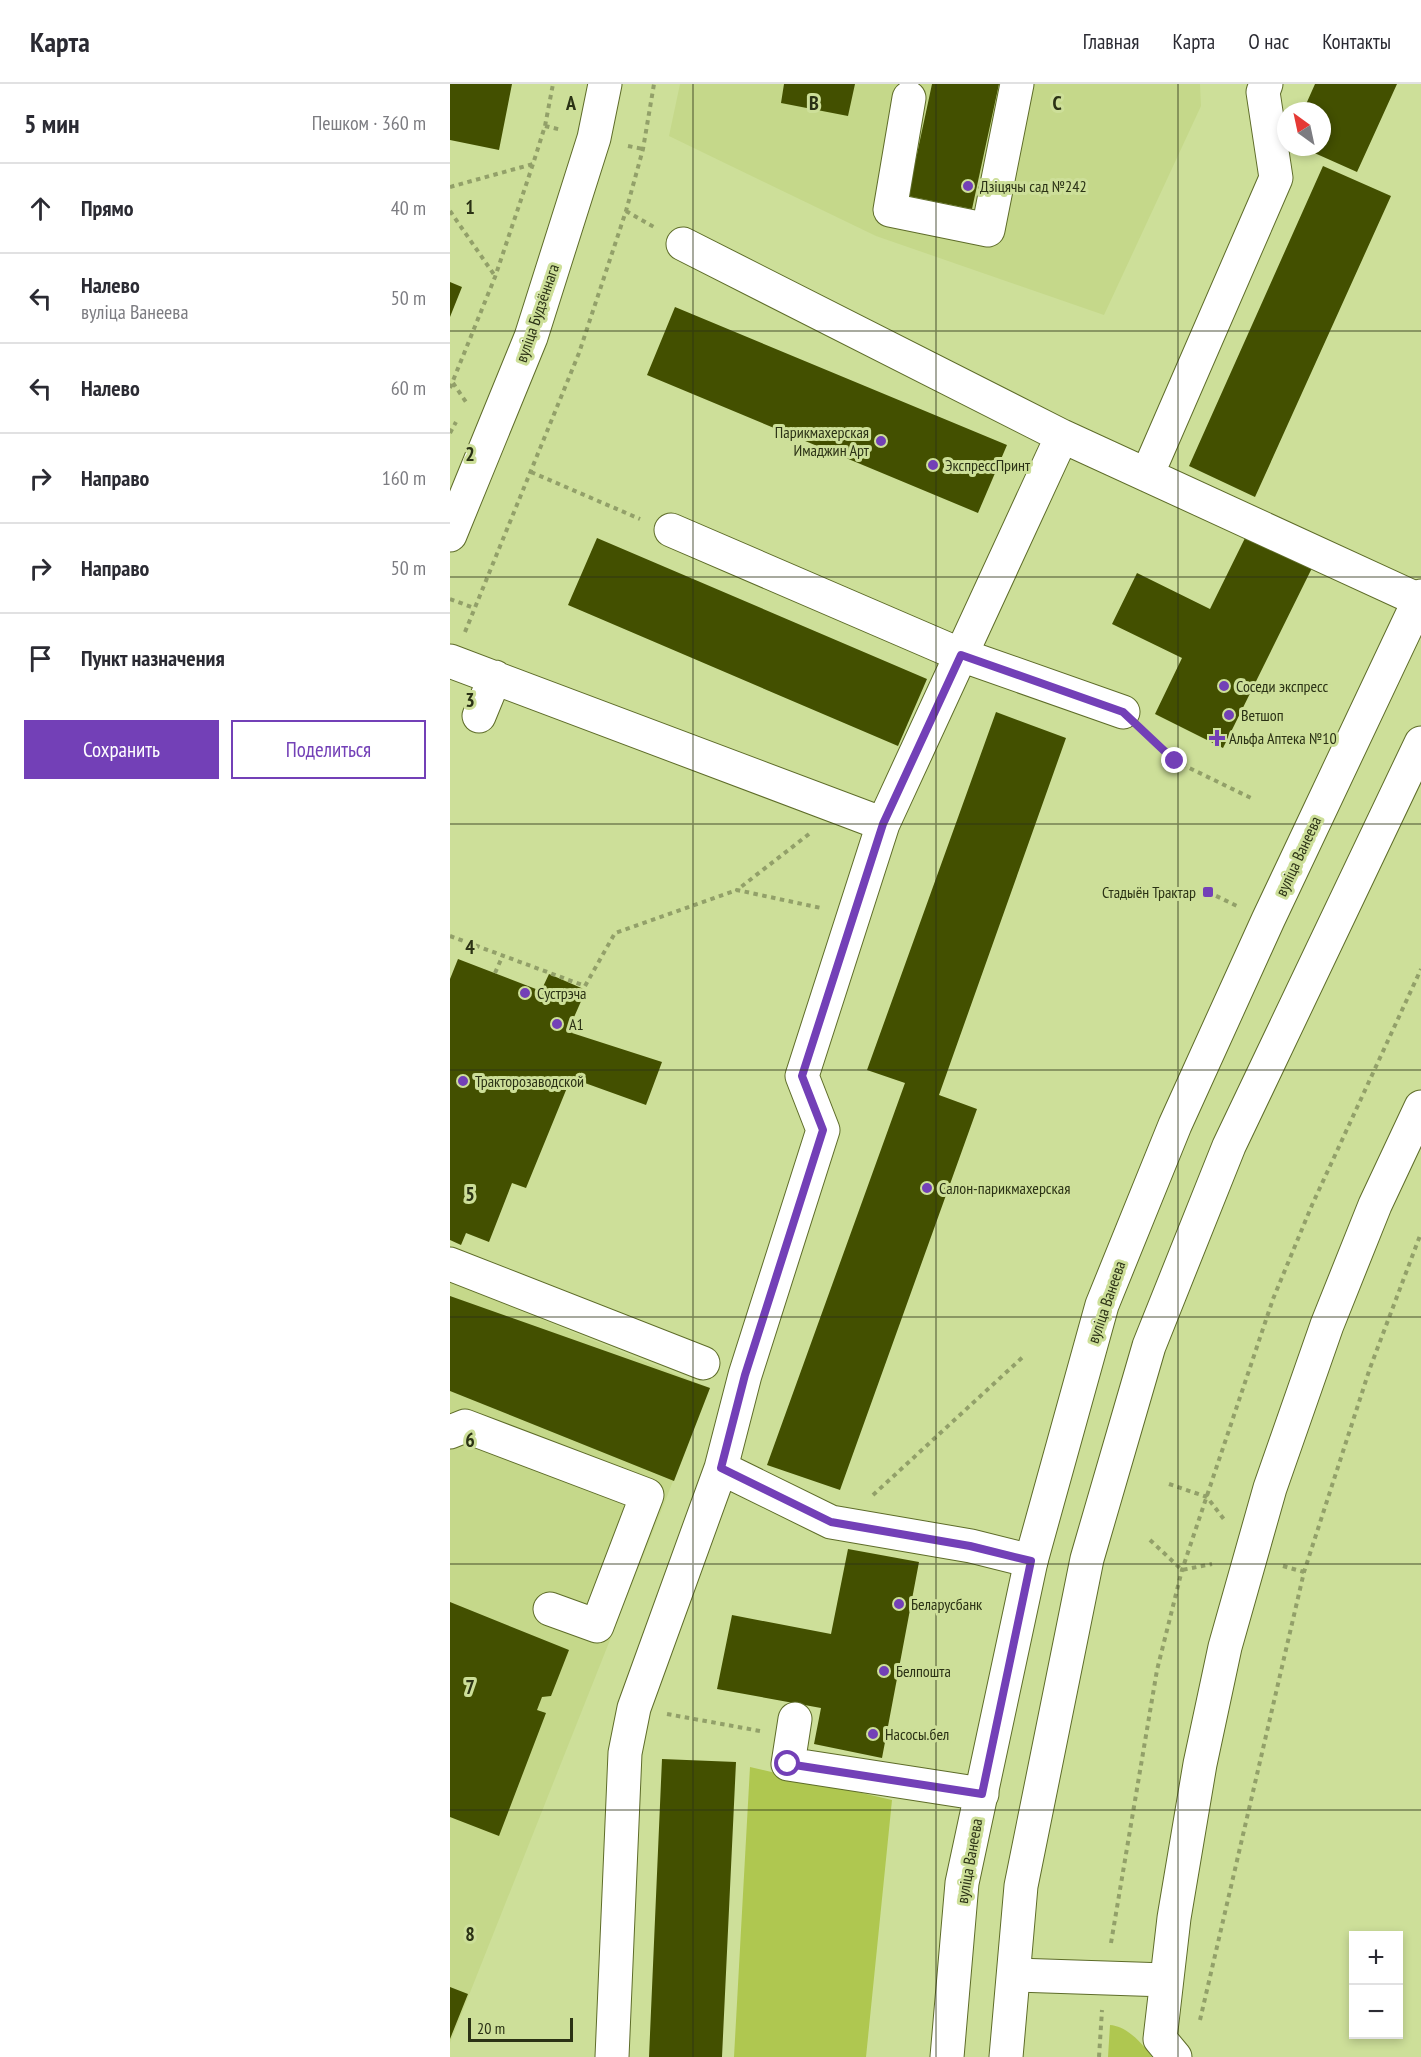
<!DOCTYPE html>
<html lang="ru">
<head>
<meta charset="utf-8">
<style>
  :root { --surface:#fff; --page:#f2f2f3; --text:#2b2b33; --muted:#7c7c81; --line:#e1e1e2; --accent:#7340b7 }
  body { margin:0; font-family:"PT Sans Narrow",sans-serif; background:var(--page); color:var(--text) }
  .controls { position:absolute; right:18px; bottom:18px; display:grid; overflow:hidden; border-radius:0px; box-shadow:0 3px 9px #0003 }
  .controls button { width:54px; height:54px; display:grid; place-items:center; padding:0; border:0; border-bottom:2px solid var(--line); background:var(--surface); color:var(--text); font:30px sans-serif }
  .compass { position:absolute; left:827px; top:18px; width:54px; height:54px; border-radius:50%; background:var(--surface); box-shadow:0 3px 9px #0003; rotate:327deg }
  .scale { position:absolute; left:18px; bottom:15px; width:105px; box-sizing:border-box; padding-left:6px; border:3px solid #2b3215; border-top:0; font-size:16px; line-height:21px; white-space:nowrap; color:#2b3215; -webkit-text-stroke:4px #cddf99; paint-order:stroke }
  .stop { position:absolute; width:18px; height:18px; margin:-14px; border:4px solid #7340b7; border-radius:50%; background:#fff }
  .stop.end { background:#7340b7; border-color:#fff; box-shadow:0 2px 6px #0008 }
  .list { margin:0; padding:0; list-style:none }
  h2 { display:flex; justify-content:space-between; align-items:center; height:78px; margin:0; padding:0 24px; font-size:26px }
  h2 small { font-size:20px; font-weight:400; color:var(--muted) }
  .list li { display:grid; grid-template-columns:39px 1fr auto; gap:18px; align-items:center; box-sizing:border-box; height:90px; padding:0 24px; border-top:2px solid var(--line) }
  .list b { display:block; font-size:22px; white-space:nowrap }
  .list p { margin:0; font-size:20px; white-space:nowrap; color:var(--muted) }
  .list em { font-size:20px; font-style:normal; color:var(--muted) }
  .actions { display:flex; gap:12px; padding:18px 24px }
  .actions a { flex:1; padding:14px 0; border:2px solid var(--accent); border-radius:0px; text-align:center; font-size:21px; color:var(--accent) }
  .actions .main { background:var(--accent); color:#fff }
  .icon { flex:none; width:33px; height:33px; fill:none; stroke:currentColor; stroke-width:2; stroke-linecap:round; stroke-linejoin:round }
  .map { position:relative; flex:none; width:971px; height:1973px; overflow:hidden }
  header { display:flex; align-items:center; gap:36px; box-sizing:border-box; height:84px; padding:0 30px; background:var(--surface); border-bottom:2px solid var(--line) }
  header strong { font-size:28px }
  nav { display:flex; gap:33px; margin-inline-start:auto; font-size:21px }
  main { display:flex }
  aside { flex:1; background:var(--surface) }
  .map>svg:first-child { display:block }
</style>
</head>
<body>
<header>
<strong>Карта</strong>
<nav><a>Главная</a><a>Карта</a><a>О нас</a><a>Контакты</a></nav>
</header>
<main>
<aside>
<h2>5 мин<small>Пешком · 360 m</small></h2>
<ul class="list">
<li><svg class="icon" aria-label="ahead" viewBox="0 0 24 24"><path d="M12 20V5M6 11l6-6 6 6"/></svg><div><b>Прямо</b></div><em>40 m</em></li>
<li><svg class="icon" aria-label="left" viewBox="0 0 24 24"><path d="M17 20v-9H6M10 6l-5 5 5 5"/></svg><div><b>Налево</b><p>вуліца Ванеева</p></div><em>50 m</em></li>
<li><svg class="icon" aria-label="left" viewBox="0 0 24 24"><path d="M17 20v-9H6M10 6l-5 5 5 5"/></svg><div><b>Налево</b></div><em>60 m</em></li>
<li><svg class="icon" aria-label="right" viewBox="0 0 24 24"><path d="M7 20v-9h11M14 6l5 5-5 5"/></svg><div><b>Направо</b></div><em>160 m</em></li>
<li><svg class="icon" aria-label="right" viewBox="0 0 24 24"><path d="M7 20v-9h11M14 6l5 5-5 5"/></svg><div><b>Направо</b></div><em>50 m</em></li>
<li><svg class="icon" aria-label="arrive" viewBox="0 0 24 24"><path d="M6 21V4h12l-3 4 3 4H6"/></svg><div><b>Пункт назначения</b></div></li>
</ul>
<div class="actions"><a class="main">Сохранить</a><a>Поделиться</a></div>
</aside>
<div class="map">
<svg width="971" height="1973" viewBox="0 0 971 1973">
  <rect width="100%" height="100%" fill="#cddf99"/>
  <!-- built -->
  <path fill="#c5d88a" d="M 230,0 L 750,0 L 751,22 L 654,231 L 426,152 L 219,52 Z
    M 0,1198 L 260,1304 L 0,1959 Z"/>
  <!-- green -->
  <path fill="#afc750" d="M 300,1683 L 442,1716 L 416,1973 L 284,1973 Z
    M 660,1941 C 677,1942 693,1960 702,1973 L 658,1973 Z"/>
  <!-- building -->
  <path fill="#435000" d="M 0,0 L 62,0 L 49,66 L 0,56 Z
    M 334,0 L 405,0 L 398,32 L 331,19 Z
    M 482,0 L 549,0 L 522,125 L 458,112 Z
    M 865,0 L 947,0 L 907,88 L 851,63 L 872,63 L 872,27 L 853,27 Z
    M 873,82 L 941,112 L 805,413 L 739,382 Z
    M 0,198 L 12,203 L 0,233 Z
    M 225,223 L 557,361 L 528,429 L 197,291 Z
    M 796,452 L 862,484 L 773,664 L 705,630 L 732,574 L 662,540 L 687,489 L 760,525 Z
    M 147,454 L 477,595 L 448,662 L 118,521 Z
    M 546,628 L 616,654 L 489,1011 L 527,1025 L 390,1406 L 317,1381 L 455,999 L 417,986 Z
    M 8,875 L 91,907 L 99,890 L 136,906 L 121,940 L 125,940 L 122,949 L 212,978 L 196,1021 L 121,994 L 76,1104 L 62,1099 L 39,1158 L 16,1149 L 11,1161 L 0,1156 L 0,895 Z
    M 0,1212 L 260,1304 L 224,1397 L 0,1307 Z
    M 398,1465 L 469,1478 L 432,1674 L 364,1660 L 371,1624 L 267,1605 L 282,1531 L 381,1550 Z
    M 0,1518 L 119,1566 L 101,1612 L 92,1613 L 87,1626 L 96,1629 L 49,1752 L 0,1733 Z
    M 212,1675 L 286,1678 L 272,1973 L 199,1973 Z
    M 0,1903 L 18,1910 L 0,1955 Z"/>
  <g fill="none" stroke-linecap="round" stroke-linejoin="round">
    <defs>
      <path id="minor" d="M 459,14 L 440,126 L 538,146 L 567,0
        M 233,160 L 612,352
        M 697,391 L 826,94 L 813,8 L 816,0
        M 221,446 L 511,571 L 673,628
        M 0,451 L 81,253 L 144,54 L 155,0
        M 0,577 L 433,740 L 352,992 L 373,1046 L 295,1291 L 271,1384 L 184,1624 L 175,1669 L 162,1973
        M 29,632 L 45,593
        M 433,740 L 612,352 L 969,516
        M 0,1180 L 253,1279
        M 0,1348 L 15,1342 L 197,1411 L 147,1542 L 100,1525
        M 271,1384 L 381,1438 L 521,1462 L 581,1477
        M 345,1635 L 338,1680 L 532,1710
        M 564,1891 L 716,1896
        M 725,1973 L 710,1955 L 724,1834 L 750,1680 L 775,1563 L 820,1404 L 877,1241 L 925,1121 L 971,1023"/>
      <path id="major" d="M 497,1973 L 512,1799 L 581,1477 L 652,1221 L 725,1041 L 818,836 L 971,512
        M 556,1973 L 571,1802 L 637,1475 L 699,1262 L 779,1062 L 971,659"/>
    </defs>
    <!-- minor casing -->
    <use href="#minor" stroke="#5e6c29" stroke-width="35"/>
    <!-- major casing -->
    <use href="#major" stroke="#5e6c29" stroke-width="35"/>
    <!-- path -->
    <path stroke="#92a069" stroke-width="4" stroke-dasharray="4.5 4.5" stroke-linecap="butt" d="M 95,42 L 112,46
      M 178,62 L 193,65
      M 0,103 L 83,80
      M 0,127 L 45,192
      M 176,127 L 204,143
      M 3,299 L 16,318 L 15,320
      M 0,304 L 45,193 L 83,80 L 95,42 L 103,0
      M 0,349 L 6,338
      M 81,388 L 190,435
      M 0,515 L 24,524
      M 15,548 L 129,269 L 176,127 L 193,65 L 204,0
      M 698,651 L 725,677 L 801,714
      M 359,750 L 287,806 L 371,824
      M 758,808 L 787,822
      M 0,852 L 135,902 L 165,849 L 287,806
      M 45,889 L 53,871
      M 719,1400 L 757,1413 L 776,1438
      M 423,1411 L 575,1271
      M 700,1456 L 732,1486 L 762,1480
      M 833,1482 L 854,1488
      M 217,1630 L 310,1647
      M 661,1859 L 707,1586 L 732,1486 L 823,1215 L 862,1121 L 971,885
      M 750,1936 L 854,1488 L 920,1284 L 971,1149
      M 649,1973 L 652,1926"/>
    <!-- minor -->
    <use href="#minor" stroke="#fff" stroke-width="33"/>
    <!-- major -->
    <use href="#major" stroke="#fff" stroke-width="33"/>
  </g>
  <g fill="none" stroke-linecap="round" stroke-linejoin="round">
    <!-- route -->
    <path stroke="#7340b7" stroke-width="8" d="M 338,1680 L 532,1710 L 581,1477 L 520,1462 L 381,1438 L 271,1384 L 295,1291 L 373,1046 L 352,992 L 433,740 L 511,571 L 673,628 L 725,677"/>
  </g>
  <!-- grid -->
  <path fill="none" stroke="#2b3215" stroke-width="1.5" stroke-opacity="0.55" d="M 243,0 L 243,1973M 486,0 L 486,1973M 728,0 L 728,1973M 0,247 L 971,247M 0,493 L 971,493M 0,740 L 971,740M 0,986 L 971,986M 0,1233 L 971,1233M 0,1480 L 971,1480M 0,1726 L 971,1726"/>
  <!-- markers -->
  <g fill="#7340b7" stroke="#cddf99" stroke-width="2">
    <circle cx="518" cy="102" r="6"/>
    <circle cx="431" cy="357" r="6"/>
    <circle cx="483" cy="381" r="6"/>
    <circle cx="774" cy="602" r="6"/>
    <circle cx="779" cy="631" r="6"/>
    <path d="M764 645h6v6h6v6h-6v6h-6v-6h-6v-6h6z"/>
    <rect x="752" y="802" width="12" height="12" rx="3"/>
    <circle cx="75" cy="909" r="6"/>
    <circle cx="107" cy="940" r="6"/>
    <circle cx="13" cy="997" r="6"/>
    <circle cx="477" cy="1104" r="6"/>
    <circle cx="449" cy="1520" r="6"/>
    <circle cx="434" cy="1587" r="6"/>
    <circle cx="423" cy="1650" r="6"/>
  </g>
  <g text-anchor="middle" stroke-width="6" stroke-linejoin="round" paint-order="stroke">
    <!-- poi labels -->
    <g font-size="16" fill="#2b3215" stroke="#cddf99" text-anchor="start">
      <text x="530" y="108">Дзіцячы сад №242</text>
      <text x="419" y="354" text-anchor="end">Парикмахерская<tspan x="419" dy="18">Имаджин Арт</tspan></text>
      <text x="495" y="387">ЭкспрессПринт</text>
      <text x="786" y="608">Соседи экспресс</text>
      <text x="791" y="637">Ветшоп</text>
      <text x="779" y="660">Альфа Аптека №10</text>
      <text x="746" y="814" text-anchor="end">Стадыён Трактар</text>
      <text x="87" y="915">Сустрэча</text>
      <text x="119" y="946">A1</text>
      <text x="25" y="1003">Тракторозаводской</text>
      <text x="489" y="1110">Салон-парикмахерская</text>
      <text x="461" y="1526">Беларусбанк</text>
      <text x="446" y="1593">Белпошта</text>
      <text x="435" y="1656">Насосы.бел</text>
    </g>
    <!-- street labels -->
    <g font-size="16" fill="#2b3215" stroke="#cddf99">
      <text transform="translate(87 229) rotate(-71)" y="6">вуліца Будзённага</text>
      <text transform="translate(848 772) rotate(-65)" y="6">вуліца Ванеева</text>
      <text transform="translate(656 1218) rotate(-71)" y="6">вуліца Ванеева</text>
      <text transform="translate(519 1777) rotate(-80)" y="6">вуліца Ванеева</text>
    </g>
  </g>
  <g font-size="20" text-anchor="middle" font-weight="bold" fill="#2b3215" stroke="#cddf99" stroke-width="6" stroke-linejoin="round" paint-order="stroke">
    <text x="121" y="26">A</text>
    <text x="364" y="26">B</text>
    <text x="607" y="26">C</text>
    <text x="20" y="130">1</text>
    <text x="20" y="377">2</text>
    <text x="20" y="623">3</text>
    <text x="20" y="870">4</text>
    <text x="20" y="1117">5</text>
    <text x="20" y="1363">6</text>
    <text x="20" y="1610">7</text>
    <text x="20" y="1857">8</text>
  </g>
</svg>
<div class="controls">
<button>+</button>
<button>−</button>
</div>
<svg class="compass" viewBox="-18 -18 36 36"><path d="M0-13l5 13h-10z" fill="#e53935"/><path d="M0 13l5-13h-10z" fill="#7c7c81"/></svg>
<div class="scale">20 m</div>
<div class="stop" style="left:338px;top:1680px"></div>
<div class="stop end" style="left:725px;top:677px"></div>
</div>
</main>
</body>
</html>
